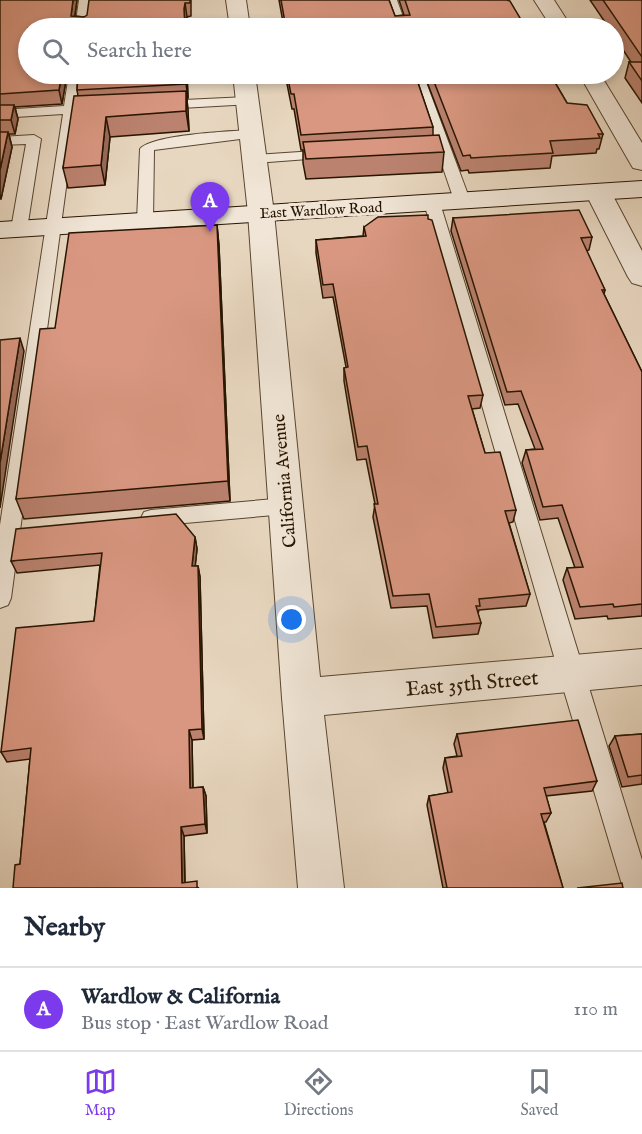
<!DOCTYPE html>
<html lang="en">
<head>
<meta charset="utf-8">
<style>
  :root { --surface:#fff; --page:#f6f6f7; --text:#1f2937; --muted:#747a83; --line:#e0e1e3; --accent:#7c3aed }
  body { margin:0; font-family:"IM FELL English",serif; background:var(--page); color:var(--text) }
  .you { position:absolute; left:292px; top:620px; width:21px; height:21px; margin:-15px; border:4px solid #fff; border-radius:50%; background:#1a73e8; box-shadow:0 0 0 9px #1a73e833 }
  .badge { display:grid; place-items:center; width:39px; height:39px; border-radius:50%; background:var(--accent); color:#fff; font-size:20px; font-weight:700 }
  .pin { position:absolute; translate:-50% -50px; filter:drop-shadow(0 2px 3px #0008) }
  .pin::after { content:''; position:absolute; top:32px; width:21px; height:18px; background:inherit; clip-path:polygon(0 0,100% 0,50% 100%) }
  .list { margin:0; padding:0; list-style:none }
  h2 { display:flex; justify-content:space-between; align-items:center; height:78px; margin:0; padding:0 24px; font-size:26px }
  h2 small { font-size:20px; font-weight:400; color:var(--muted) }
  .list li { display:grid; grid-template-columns:39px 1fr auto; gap:18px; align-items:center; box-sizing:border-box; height:84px; padding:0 24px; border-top:2px solid var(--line) }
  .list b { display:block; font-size:22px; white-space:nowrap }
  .list p { margin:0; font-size:20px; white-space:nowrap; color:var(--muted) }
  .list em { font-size:20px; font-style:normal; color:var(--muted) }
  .icon { flex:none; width:33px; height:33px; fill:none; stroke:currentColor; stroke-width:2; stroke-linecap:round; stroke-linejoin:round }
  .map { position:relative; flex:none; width:642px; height:888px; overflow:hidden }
  .search { position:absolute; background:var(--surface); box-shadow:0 3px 9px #0003; left:18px; right:18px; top:18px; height:66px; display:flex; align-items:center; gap:15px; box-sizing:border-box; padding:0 21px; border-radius:33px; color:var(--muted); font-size:22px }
  .sheet { height:162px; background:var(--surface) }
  nav { display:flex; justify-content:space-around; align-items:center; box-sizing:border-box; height:84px; border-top:2px solid var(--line); background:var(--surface); font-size:16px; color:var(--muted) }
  nav a { display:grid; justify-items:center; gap:3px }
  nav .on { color:var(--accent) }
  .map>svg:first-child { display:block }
</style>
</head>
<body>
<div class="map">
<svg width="642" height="888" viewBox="0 0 642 888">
  <rect width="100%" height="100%" fill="#e8d7c0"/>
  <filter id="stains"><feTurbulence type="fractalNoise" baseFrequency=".00333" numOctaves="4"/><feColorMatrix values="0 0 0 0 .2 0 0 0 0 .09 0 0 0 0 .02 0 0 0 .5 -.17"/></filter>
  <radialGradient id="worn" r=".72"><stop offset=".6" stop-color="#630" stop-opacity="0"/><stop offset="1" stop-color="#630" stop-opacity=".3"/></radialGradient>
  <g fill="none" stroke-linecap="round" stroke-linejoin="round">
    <defs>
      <path id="service" d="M 79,0 L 91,0 L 87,28 L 75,28 Z
        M 385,0 L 397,0 L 407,28 L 395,28 Z
        M 69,74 L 81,74 L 77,105 L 85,106 L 87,109 L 85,112 L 76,113 L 11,598 L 8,605 L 0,608 L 0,525 L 63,114 L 0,118 L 0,110 L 64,106 Z
        M 411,74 L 423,74 L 470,200 L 467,203 L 457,203 L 454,200 Z
        M 247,97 L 254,101 L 252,104 L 163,109 L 156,105 L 163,101 Z
        M 251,130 L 256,131 L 258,134 L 256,137 L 154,150 L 153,221 L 150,224 L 140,224 L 137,221 L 140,149 C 151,135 230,131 251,130 Z
        M 34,135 L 41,139 L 27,229 L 19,234 L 11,229 L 26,144 L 0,145 L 0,137 Z
        M 330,150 L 335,151 L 337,154 L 335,157 L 255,163 L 248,159 L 255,155 Z
        M 432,198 L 440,203 L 642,860 L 642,888 L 623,888 L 559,674 L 424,203 Z
        M 286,498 L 293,500 L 296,506 L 293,512 L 286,514 L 151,526 L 144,524 L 141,518 L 144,512 L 151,510 Z"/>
      <path id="minor" d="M 534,0 L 554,0 L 572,28 L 552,28 Z
        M 579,74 L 600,74 L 642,143 L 642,170 L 633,168 L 630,163 Z
        M 598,184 L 607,187 L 611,192 L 642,251 L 642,286 L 632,283 L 628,277 L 585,192 L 589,187 Z
        M 261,205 L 270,208 L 274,213 L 320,677 L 642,649 L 642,685 L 324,715 L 344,888 L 298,888 L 282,698 L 248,213 L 252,208 Z"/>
      <path id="tertiary" d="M 226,0 L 246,0 L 250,28 L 230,28 Z
        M 233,74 L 255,74 L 274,213 L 270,218 L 261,221 L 252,218 L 248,213 Z"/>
      <path id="secondary" d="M 642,181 L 642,197 L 0,238 L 0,222 Z"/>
    </defs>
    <!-- service casing -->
    <use href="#service" stroke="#584630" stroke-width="2"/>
    <!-- minor casing -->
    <use href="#minor" stroke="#584630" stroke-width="2"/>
    <!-- tertiary casing -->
    <use href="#tertiary" stroke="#584630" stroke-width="2"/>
    <!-- secondary casing -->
    <use href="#secondary" stroke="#281500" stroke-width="2"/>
    <!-- service -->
    <use href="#service" fill="#f0e5d6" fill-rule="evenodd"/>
    <!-- minor -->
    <use href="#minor" fill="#f0e5d6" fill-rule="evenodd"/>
    <!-- tertiary -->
    <use href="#tertiary" fill="#f0e5d6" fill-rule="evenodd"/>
    <!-- secondary -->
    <use href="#secondary" fill="#f0e5d6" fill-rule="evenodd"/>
  </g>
  <!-- wall -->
  <path fill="#bb826f" stroke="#281500" stroke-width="1.5" d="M 0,0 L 77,0 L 75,16 L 84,17 L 191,0 L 191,16 L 187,17 L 185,22 L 186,28 L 28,28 L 28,74 L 67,74 L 62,104 L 15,107 L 18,119 L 15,134 L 9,134 L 12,147 L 1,199 L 0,199 Z
    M 279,0 L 389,0 L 395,16 L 404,15 L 399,0 L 507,0 L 526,28 L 284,28 Z
    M 590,0 L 642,0 L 642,103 L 625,78 L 629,62 L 631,62 L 614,36 L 614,28 L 609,28 Z
    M 78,74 L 187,74 L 188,98 L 187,98 L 189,131 L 110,137 L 105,185 L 68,188 L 63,168 L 78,96 L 77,90 Z
    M 285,74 L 415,74 L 433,127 L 433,136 L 444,152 L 442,172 L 306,179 L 303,163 L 303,150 L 301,150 L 294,109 L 292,109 Z
    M 424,74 L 550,74 L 567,103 L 603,134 L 599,149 L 597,149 L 596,153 L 552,156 L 550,168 L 469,173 L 468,170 L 461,171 Z
    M 453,218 L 592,237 L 589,250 L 586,251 L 605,290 L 604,294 L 642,372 L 642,616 L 608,619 L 607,616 L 575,619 L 563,580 L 567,568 L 575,568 L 558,518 L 540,520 L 522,463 L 526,450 L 535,449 L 518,404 L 505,405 L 451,231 Z
    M 217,225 L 219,246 L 230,501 L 24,519 L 16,499 L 55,328 Z
    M 364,227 L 483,395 L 480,408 L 472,409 L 485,453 L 516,510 L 513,522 L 509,523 L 530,594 L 526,606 L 479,610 L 478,614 L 481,623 L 478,634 L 433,638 L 427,606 L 391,608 L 373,517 L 375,504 L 366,459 L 357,460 L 344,381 L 344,368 L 346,367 L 333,297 L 323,298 L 316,253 L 316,240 L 363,236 Z
    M 195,537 L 197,549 L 195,566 L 198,566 L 200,577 L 204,739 L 192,740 L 193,788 L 203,787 L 206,796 L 207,833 L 184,836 L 185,883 L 199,888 L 20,864 L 30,759 L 7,762 L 1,752 L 94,621 L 100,565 L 17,573 L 11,561 Z
    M 457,734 L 597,781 L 592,791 L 546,796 L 551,813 L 546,822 L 544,822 L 563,888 L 443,888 L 427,805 L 429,796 L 448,793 L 443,768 L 445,758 L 457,756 L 454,744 Z
    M 642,734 L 642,784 L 622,787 L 609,746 L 615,736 Z"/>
  <!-- shaded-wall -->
  <path fill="#986a5a" stroke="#281500" stroke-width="1.5" d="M 73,0 L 77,0 L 73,28 L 71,16 Z
    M 185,3 L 187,17 L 185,22 L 186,28 L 185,28 L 184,9 Z
    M 62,74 L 67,74 L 62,104 L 59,90 Z
    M 186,74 L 187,74 L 188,98 L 186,84 Z
    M 186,91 L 188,110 L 189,131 L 186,111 Z
    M 14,105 L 18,119 L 15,134 L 11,120 Z
    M 106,117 L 110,137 L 105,185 L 101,165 Z
    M 8,132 L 12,147 L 1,199 L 0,195 L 0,170 Z
    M 217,225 L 219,246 L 230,501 L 228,481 Z
    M 20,338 L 24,351 L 0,508 L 0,463 Z
    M 195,537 L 197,549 L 194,578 L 192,566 Z
    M 198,566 L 200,577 L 204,739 L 202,729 Z
    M 189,730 L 192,740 L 193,798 L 190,788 Z
    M 203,787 L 206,796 L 207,833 L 205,824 Z
    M 181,827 L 184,836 L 185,888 L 182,883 Z"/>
  <!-- building -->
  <path fill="#d99781" stroke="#281500" stroke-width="1.5" d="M 0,0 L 73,0 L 71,16 L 84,17 L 87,15 L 89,0 L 190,0 L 190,3 L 185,3 L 184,9 L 185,28 L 28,28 L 28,74 L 62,74 L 59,90 L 0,94 Z
    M 281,0 L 389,0 L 395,16 L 410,15 L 405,0 L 507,0 L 510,1 L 526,28 L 283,28 L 286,28 Z
    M 603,0 L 642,0 L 642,57 Z
    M 629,62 L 642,62 L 642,81 Z
    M 78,74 L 186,74 L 186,84 L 77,90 Z
    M 287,74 L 415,74 L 433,127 L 301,135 L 294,94 L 291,94 Z
    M 431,74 L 550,74 L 567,103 L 587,105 L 603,134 L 598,134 L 600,138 L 550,141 L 553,153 L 471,158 L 470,155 L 463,156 Z
    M 186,91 L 186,111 L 106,117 L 101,165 L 63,168 L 74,96 Z
    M 0,105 L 14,105 L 11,120 L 0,120 Z
    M 0,132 L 8,132 L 0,170 Z
    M 439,135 L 444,152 L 306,159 L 303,142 Z
    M 579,210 L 592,237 L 581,238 L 605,290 L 602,290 L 642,372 L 642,604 L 614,607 L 613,604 L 580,607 L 567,568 L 583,567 L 562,505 L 543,507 L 526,450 L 543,449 L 521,391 L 507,392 L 453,218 Z
    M 428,215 L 428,219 L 432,220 L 483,395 L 468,396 L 485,453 L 500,452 L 516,510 L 505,511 L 530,594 L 479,599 L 480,606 L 476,606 L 481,623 L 436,627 L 429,594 L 393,596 L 374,504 L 378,504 L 367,446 L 358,447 L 344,368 L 348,367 L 333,284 L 323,285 L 316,240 L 366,236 L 364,227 L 378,217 Z
    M 217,225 L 228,481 L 16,499 L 40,329 L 55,328 L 69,233 Z
    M 20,338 L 0,463 L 0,340 Z
    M 176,514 L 195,537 L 192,566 L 198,566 L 202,729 L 189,730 L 190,788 L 203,787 L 205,824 L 181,827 L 182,883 L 197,881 L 197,888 L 13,888 L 15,865 L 20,864 L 31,748 L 1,752 L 16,628 L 94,621 L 102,553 L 11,561 L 16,529 Z
    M 578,720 L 597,781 L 544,788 L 551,813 L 541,814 L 563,888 L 447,888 L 429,796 L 452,792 L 445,758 L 462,756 L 457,734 Z
    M 642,734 L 642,775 L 628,777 L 615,736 Z
    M 622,883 L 623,888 L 577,888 Z"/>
  <g text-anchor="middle" stroke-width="6" stroke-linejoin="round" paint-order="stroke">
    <!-- far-street labels -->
    <g font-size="15" fill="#281500" stroke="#f0e5d6">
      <text transform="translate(321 210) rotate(-3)" y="5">East Wardlow Road</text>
    </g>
    <!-- street labels -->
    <g font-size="18" fill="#281500" stroke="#f0e5d6">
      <text transform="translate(284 481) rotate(-95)" y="6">California Avenue</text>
    </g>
    <!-- near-street labels -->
    <g font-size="21" fill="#281500" stroke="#f0e5d6">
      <text transform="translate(472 683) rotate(-5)" y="7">East 35th Street</text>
    </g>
  </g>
  <rect width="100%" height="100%" filter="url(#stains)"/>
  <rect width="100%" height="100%" fill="url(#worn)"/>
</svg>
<div class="you"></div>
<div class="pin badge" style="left:210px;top:232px">A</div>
<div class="search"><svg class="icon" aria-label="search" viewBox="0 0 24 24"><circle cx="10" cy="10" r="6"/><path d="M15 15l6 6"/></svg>Search here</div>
</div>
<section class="sheet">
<h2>Nearby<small></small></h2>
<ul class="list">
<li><span class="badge">A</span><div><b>Wardlow &amp; California</b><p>Bus stop · East Wardlow Road</p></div><em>110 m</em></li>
</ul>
</section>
<nav>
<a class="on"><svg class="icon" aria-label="map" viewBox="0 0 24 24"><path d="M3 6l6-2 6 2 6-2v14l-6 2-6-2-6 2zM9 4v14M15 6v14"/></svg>Map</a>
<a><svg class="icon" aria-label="directions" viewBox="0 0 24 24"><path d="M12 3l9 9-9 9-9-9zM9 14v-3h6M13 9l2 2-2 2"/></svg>Directions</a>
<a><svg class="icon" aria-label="saved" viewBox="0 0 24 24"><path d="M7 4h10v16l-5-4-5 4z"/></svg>Saved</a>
</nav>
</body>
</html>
